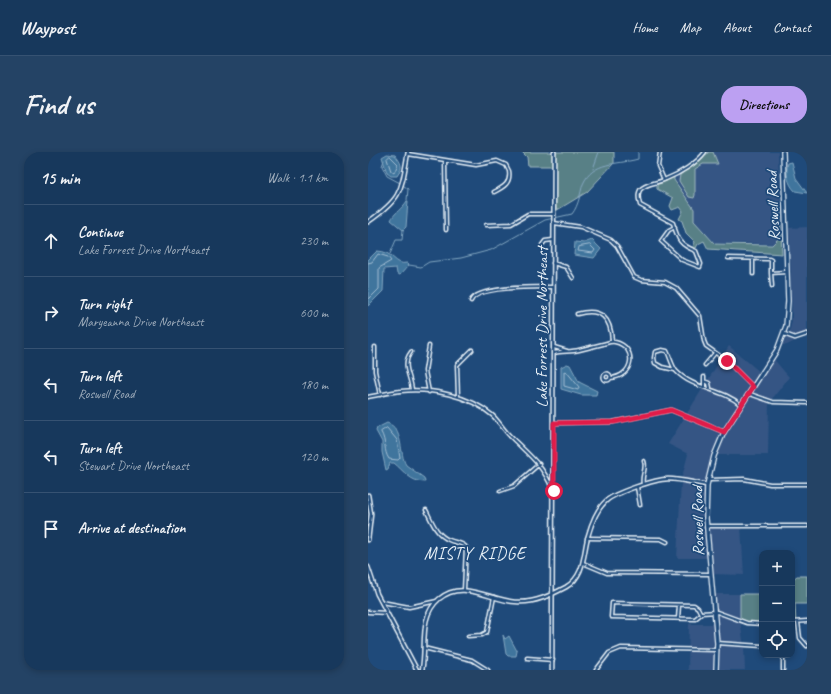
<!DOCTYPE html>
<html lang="en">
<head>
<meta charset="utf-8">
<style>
  :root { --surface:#17385c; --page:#244365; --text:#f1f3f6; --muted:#9eacbb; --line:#365272; --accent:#bca0f2 }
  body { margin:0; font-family:Caveat,sans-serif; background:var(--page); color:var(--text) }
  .controls { position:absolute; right:12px; bottom:12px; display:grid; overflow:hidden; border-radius:8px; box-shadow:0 2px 6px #0003 }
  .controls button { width:36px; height:36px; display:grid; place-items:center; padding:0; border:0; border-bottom:1px solid var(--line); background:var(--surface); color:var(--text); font:20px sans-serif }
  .stop { position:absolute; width:12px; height:12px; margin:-9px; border:3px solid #e11d48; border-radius:50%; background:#fff }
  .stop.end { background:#e11d48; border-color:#fff; box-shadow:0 1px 4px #0008 }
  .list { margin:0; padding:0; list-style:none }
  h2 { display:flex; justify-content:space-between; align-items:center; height:52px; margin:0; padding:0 16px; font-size:17px }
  h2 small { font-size:13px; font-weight:400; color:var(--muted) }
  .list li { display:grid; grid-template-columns:26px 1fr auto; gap:12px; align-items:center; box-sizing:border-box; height:72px; padding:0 16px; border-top:1px solid var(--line) }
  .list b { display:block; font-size:15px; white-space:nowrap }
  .list p { margin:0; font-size:13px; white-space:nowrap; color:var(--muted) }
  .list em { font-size:13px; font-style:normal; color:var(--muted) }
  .icon { flex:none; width:22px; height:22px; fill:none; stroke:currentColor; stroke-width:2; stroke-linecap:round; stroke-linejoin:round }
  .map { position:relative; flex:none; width:439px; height:518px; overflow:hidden; border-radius:16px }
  header { display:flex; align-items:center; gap:24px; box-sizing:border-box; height:56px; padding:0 20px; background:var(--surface); border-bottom:1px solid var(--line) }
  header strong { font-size:19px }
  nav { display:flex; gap:22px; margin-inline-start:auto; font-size:14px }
  .intro { display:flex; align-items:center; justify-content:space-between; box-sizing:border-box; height:96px; padding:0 24px }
  h1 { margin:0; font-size:28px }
  .button { padding:10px 18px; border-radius:16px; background:var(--accent); color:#111; font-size:14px; font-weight:700 }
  main { display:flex; gap:24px; padding:0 24px }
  aside { flex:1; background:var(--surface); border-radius:16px; box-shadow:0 2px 6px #0003 }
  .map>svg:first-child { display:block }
</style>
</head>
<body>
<header>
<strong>Waypost</strong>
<nav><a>Home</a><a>Map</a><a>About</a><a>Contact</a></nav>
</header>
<div class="intro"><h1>Find us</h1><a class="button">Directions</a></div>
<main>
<aside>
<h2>15 min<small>Walk · 1.1 km</small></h2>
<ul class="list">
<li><svg class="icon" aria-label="ahead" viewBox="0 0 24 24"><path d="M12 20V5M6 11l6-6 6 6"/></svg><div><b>Continue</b><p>Lake Forrest Drive Northeast</p></div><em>230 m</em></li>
<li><svg class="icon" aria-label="right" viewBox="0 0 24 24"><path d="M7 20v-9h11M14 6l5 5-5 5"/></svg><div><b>Turn right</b><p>Maryeanna Drive Northeast</p></div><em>600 m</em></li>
<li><svg class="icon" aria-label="left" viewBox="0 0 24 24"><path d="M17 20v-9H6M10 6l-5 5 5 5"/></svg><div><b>Turn left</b><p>Roswell Road</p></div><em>180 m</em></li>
<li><svg class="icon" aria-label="left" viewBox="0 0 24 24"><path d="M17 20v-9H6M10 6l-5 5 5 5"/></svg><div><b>Turn left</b><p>Stewart Drive Northeast</p></div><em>120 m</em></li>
<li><svg class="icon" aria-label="arrive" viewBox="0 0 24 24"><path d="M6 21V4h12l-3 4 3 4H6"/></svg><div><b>Arrive at destination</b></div></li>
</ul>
</aside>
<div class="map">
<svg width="439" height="518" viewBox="0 0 439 518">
  <rect width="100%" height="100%" fill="#1f4a7a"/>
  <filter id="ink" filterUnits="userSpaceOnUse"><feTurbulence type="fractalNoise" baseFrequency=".025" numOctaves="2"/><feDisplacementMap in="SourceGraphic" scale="8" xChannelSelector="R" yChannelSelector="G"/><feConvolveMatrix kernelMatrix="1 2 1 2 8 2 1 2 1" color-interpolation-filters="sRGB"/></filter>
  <g filter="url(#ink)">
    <!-- built -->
    <path fill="#345584" d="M 339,0 L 410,0 L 414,92 L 347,91 L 326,69 L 326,57 L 307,28 L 313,20 L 334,6 Z
      M 439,75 L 439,183 L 419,193 L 414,193 L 421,181 L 424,168 L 421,76 Z
      M 361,194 L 393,221 L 404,205 L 421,225 L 401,251 L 400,303 L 346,303 L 341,317 L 339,374 L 373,374 L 376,423 L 342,422 L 339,406 L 309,406 L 313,329 L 320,302 L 300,292 Z
      M 345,442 L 372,442 L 372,469 L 376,494 L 377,518 L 320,518 L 321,472 L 346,472 Z"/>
    <!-- green -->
    <path fill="#598086" stroke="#a0b8bf" d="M 154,0 L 246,0 L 246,11 L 219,40 L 186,60 L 186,14 L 160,14 L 159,5 Z
      M 341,0 L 345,0 L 350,12 L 335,12 L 327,17 L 327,43 L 326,46 L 321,45 L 311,29 L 312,23 Z
      M 306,23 L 306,28 L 326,57 L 326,69 L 347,92 L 404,93 L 410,87 L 410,60 L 412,60 L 414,102 L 340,97 L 336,89 L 330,92 L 328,96 L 325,95 L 327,90 L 318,81 L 314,69 L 311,67 L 315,59 L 312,55 L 304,58 L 302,54 L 305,46 L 289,37 L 289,32 Z
      M 429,424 L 439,424 L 439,452 L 427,452 L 428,471 L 424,471 L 424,428 Z
      M 372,442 L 394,442 L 394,472 L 385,473 L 372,469 Z"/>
    <!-- water -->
    <path fill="#40759d" stroke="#83a7c1" d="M 19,2 L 27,3 C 33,11 36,14 29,24 L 23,24 L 19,21 L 14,5 Z
      M 424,10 L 428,26 L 439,41 L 427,39 C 420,32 417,20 420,11 Z
      M 39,49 L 40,49 L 38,75 L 35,78 L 23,68 C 26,61 34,57 39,49 Z
      M 224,88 L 233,97 L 226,106 L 206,103 L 207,90 L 216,91 Z
      M 9,99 C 26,99 26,114 39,111 L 41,113 L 32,123 L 29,122 L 28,116 L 16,117 L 15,139 L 0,154 L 0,108 Z
      M 199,212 L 202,213 L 211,230 L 229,239 L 228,243 L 213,243 L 193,237 L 193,215 Z
      M 19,271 C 36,276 31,302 38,313 L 56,326 L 57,330 C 42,330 36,319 26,311 L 22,311 L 20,317 L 18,318 L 14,300 L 14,290 L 8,279 L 9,276 Z
      M 135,483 L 137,487 L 141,484 L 149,499 L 148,504 L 140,504 L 138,502 Z"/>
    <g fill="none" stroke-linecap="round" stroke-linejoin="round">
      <!-- shore -->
      <path stroke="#a5bfd4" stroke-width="1" d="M 22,4 L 30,12 L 26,21 L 23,19 L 19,7 Z
        M 222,93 L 227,98 L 225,101 L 210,99 L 211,95 Z
        M 0,111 L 4,110 L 10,102 L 20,105 L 23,109 L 11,116 L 11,137 L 0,148
        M 198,219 L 211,235 L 210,238 L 196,234 L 196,220 Z
        M 19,276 L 29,288 L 32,306 L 30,308 L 21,307 C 15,298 19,291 13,280 Z"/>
      <!-- stream -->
      <path stroke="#83a7c1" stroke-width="1" d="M 16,8 L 14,14 L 19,24 L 32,31
        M 225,17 L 231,0
        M 35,33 L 40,37 L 39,48
        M 22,102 L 28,88 L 34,88 L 35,78
        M 41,113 L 53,115 L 61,110 L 93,106 L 123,98 L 177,68 L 204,62 C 211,53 212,41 215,32 C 225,9 249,13 270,7 L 270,0"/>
      <defs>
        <path id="minor" d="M 292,0 L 290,14 L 296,28
          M 40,2 L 108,13 L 129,9 L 138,13 L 141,19 C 143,31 136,35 126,40
          M 77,8 L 78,78
          M 186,71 L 213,75 L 243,88 L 249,94 L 266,125 L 273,128 L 297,130 L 308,136 L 332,164 L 336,189 L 338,194 L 359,209 L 385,235
          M 118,73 L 143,72 L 160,62 L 186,62
          M 307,75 L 301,78 L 293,89 L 314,108 L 332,115 L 333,112 L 328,99 C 312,93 310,88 305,71 L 272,53 C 271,48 269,43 272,38 C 277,31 291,31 298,27 C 311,22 329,11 337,0
          M 174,93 L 177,89 L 185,88
          M 360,106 L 401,107 L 403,108 L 403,121 L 418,120
          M 385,108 L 385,122
          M 185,111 L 198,115 L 205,126
          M 403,121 L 404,134
          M 103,149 C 108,134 170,135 185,135
          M 209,162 C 233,155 243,166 244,189
          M 61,194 L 57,219 L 61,240
          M 7,195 L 7,219 L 12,243
          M 186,195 L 199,199
          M 43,200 C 33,213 43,224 44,238
          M 186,201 C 194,199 203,200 211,198 C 219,196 227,194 235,192 C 239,191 243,189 247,190 C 270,195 266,225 242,226
          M 337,213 L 347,201
          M 307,218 L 294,215 L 287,211 L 286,206 L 287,200 L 294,198 L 299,199 C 302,205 304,214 308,219 C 326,238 354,236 373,253
          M235.5 225a3.5 3.5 0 1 1 7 0a3.5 3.5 0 1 1-7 0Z
          M 336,229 L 341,231 L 342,236
          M 336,235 L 336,225
          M 382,242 L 405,250 L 439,251
          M 0,245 C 11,243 22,240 33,239 C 62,236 101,243 124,263 C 131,269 136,279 144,286 C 162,304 173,311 184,336
          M 90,245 L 89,213 L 104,198
          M 186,271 L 245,270 L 303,258 L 356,280
          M 341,328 L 376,327 L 402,332 L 439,332
          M 275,332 C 273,323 279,317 276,309
          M 269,335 L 272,353
          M 132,339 L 146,334 L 171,312
          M 58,358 C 64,369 68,383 81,388 C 87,391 93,390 98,395 L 96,438
          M 339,374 L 439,374
          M 219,386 L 293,387 L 299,390
          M 215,411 L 239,421 L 343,422
          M 14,450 L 41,455 L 69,449
          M 244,451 L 326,453 L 330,456 L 333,462 L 327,467 L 243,465 Z
          M 0,460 L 19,461
          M 333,461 L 349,460 L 379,471 L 394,472
          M 310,467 L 311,453
          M 424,470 L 439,469
          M 430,470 L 432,486 L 439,494
          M 100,484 L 114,483 L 119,480 L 126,445
          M 349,491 L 394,494
          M 56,496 L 104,508 L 120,518
          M 415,503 L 415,518
          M 159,506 L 185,508
          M 228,518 L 241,501 L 253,496 L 349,498"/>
        <path id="tertiary" d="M 0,70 C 34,46 33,40 40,0
          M 0,343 L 3,362 L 0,388
          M 0,415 L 9,442 L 49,518
          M 184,518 L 186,0"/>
        <path id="secondary" d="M 416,182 L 427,186 L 439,182
          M 54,518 C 59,494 50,465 71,447 C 95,426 124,450 150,450 C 167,451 183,443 198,435 C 217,424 215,402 220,384 C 223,373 229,357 238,349 C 246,341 288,327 300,327 C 313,327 326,331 339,333"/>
        <path id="primary" d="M 348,518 L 349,491 L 338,366 L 339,333 L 346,304 L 356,280 L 409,198 L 418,174 L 420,149 L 415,0"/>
      </defs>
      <!-- minor casing -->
      <use href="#minor" stroke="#e8f1f8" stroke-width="5"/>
      <!-- tertiary casing -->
      <use href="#tertiary" stroke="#e8f1f8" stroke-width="5.5"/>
      <!-- secondary casing -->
      <use href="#secondary" stroke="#e8f1f8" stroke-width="5.5"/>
      <!-- primary casing -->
      <use href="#primary" stroke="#e8f1f8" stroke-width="6"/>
      <!-- minor -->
      <use href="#minor" stroke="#1f4a7a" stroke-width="2"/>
      <!-- tertiary -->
      <use href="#tertiary" stroke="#1f4a7a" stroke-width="2.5"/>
      <!-- secondary -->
      <use href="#secondary" stroke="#1f4a7a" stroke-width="2.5"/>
      <!-- primary -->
      <use href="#primary" stroke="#1f4a7a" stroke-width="3.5"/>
    </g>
  </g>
  <g fill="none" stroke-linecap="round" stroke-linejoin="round" filter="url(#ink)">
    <!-- route -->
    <path stroke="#e11d48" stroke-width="5" d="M 186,339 L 186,271 L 246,270 L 303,258 L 356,280 L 385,235 L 359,209"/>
  </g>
  <g text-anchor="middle" stroke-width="3.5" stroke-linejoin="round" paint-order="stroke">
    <!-- street labels -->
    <g font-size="16" fill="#e8f1f8" stroke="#1f4a7a">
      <text transform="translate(404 54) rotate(-92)" y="6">Roswell Road</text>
      <text transform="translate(173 175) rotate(-90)" y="6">Lake Forrest Drive Northeast</text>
      <text transform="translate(329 369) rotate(-91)" y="6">Roswell Road</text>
    </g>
    <!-- neighbourhood labels -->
    <g font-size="17" letter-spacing="1" fill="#e8f1f8" stroke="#1f4a7a">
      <text x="107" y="407">MISTY RIDGE</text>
    </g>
  </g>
</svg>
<div class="controls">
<button>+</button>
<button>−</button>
<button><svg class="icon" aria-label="locate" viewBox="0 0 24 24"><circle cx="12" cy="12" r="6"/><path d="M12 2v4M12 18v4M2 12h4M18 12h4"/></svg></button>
</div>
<div class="stop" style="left:186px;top:339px"></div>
<div class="stop end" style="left:359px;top:209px"></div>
</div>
</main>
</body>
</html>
